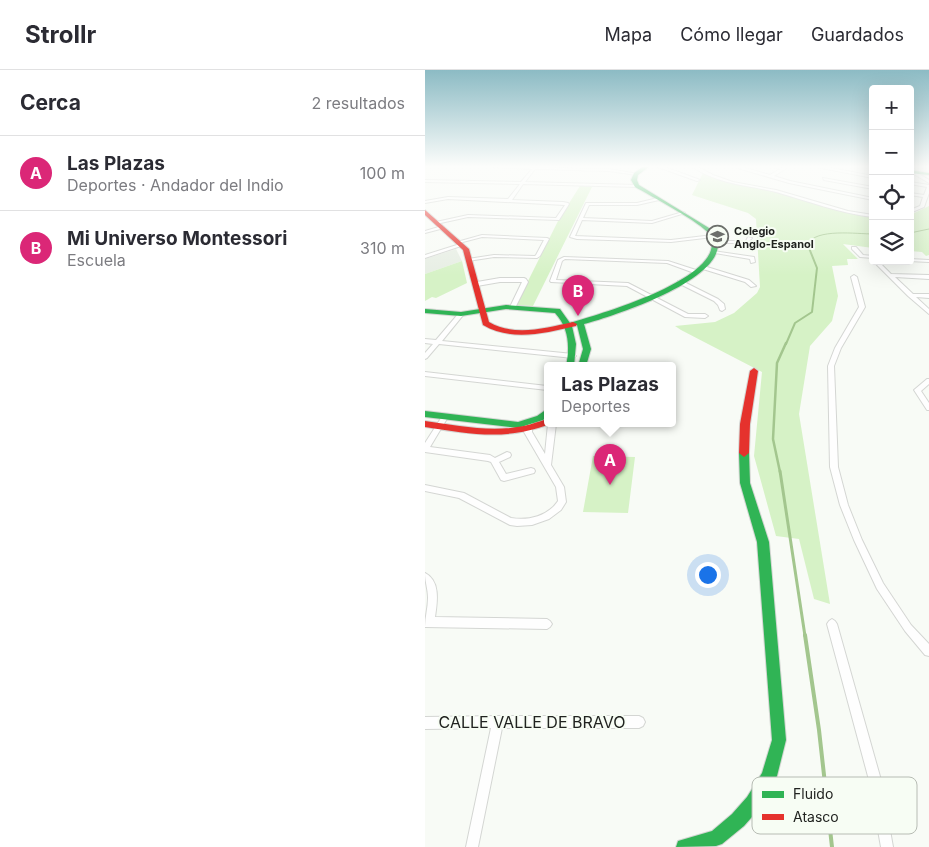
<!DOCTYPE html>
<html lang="es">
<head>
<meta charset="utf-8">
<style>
  :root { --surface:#fff; --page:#f2f2f3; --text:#2b2b33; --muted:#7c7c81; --line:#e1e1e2; --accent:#db2777 }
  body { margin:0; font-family:Inter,sans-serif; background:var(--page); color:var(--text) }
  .controls { position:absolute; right:15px; top:15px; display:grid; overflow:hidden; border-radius:5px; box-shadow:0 5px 20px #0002 }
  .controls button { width:45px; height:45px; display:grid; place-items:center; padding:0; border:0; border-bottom:1px solid var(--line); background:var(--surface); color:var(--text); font:25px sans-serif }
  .you { position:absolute; left:282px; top:504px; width:18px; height:18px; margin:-12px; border:4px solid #fff; border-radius:50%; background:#1a73e8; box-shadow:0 0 0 8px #1a73e833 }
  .badge { display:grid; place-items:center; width:32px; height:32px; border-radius:50%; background:var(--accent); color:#fff; font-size:16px; font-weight:700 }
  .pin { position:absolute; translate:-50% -41px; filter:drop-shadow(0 1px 2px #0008) }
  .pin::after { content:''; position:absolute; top:26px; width:18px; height:15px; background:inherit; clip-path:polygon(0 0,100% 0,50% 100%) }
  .popup { position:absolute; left:119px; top:292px; width:132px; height:65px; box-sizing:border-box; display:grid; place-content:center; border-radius:5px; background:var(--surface); filter:drop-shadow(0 1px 4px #0005); font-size:16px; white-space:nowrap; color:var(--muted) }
  .popup b { font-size:19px; color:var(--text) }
  .popup::after { content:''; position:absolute; left:50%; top:100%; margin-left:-10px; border:10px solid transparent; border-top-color:var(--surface) }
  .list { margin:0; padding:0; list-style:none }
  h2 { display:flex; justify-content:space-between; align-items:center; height:65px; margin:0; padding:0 20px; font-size:21px }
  h2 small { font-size:16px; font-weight:400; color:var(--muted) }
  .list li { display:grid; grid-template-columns:32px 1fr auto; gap:15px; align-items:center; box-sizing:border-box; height:75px; padding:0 20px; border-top:1px solid var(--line) }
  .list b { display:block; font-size:19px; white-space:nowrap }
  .list p { margin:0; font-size:16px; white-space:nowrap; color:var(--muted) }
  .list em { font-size:16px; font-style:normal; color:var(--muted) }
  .icon { flex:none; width:28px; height:28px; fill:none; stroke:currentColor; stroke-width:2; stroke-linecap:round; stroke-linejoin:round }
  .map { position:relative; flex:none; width:504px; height:777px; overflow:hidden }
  header { display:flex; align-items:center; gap:30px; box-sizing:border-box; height:70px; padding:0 25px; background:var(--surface); border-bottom:1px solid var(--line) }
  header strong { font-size:24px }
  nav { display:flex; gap:28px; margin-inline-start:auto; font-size:18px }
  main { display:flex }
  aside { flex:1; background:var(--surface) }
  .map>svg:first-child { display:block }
</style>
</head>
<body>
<header>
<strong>Strollr</strong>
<nav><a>Mapa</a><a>Cómo llegar</a><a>Guardados</a></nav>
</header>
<main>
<aside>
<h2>Cerca<small>2 resultados</small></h2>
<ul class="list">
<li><span class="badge">A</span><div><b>Las Plazas</b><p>Deportes · Andador del Indio</p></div><em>100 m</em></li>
<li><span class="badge">B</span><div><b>Mi Universo Montessori</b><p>Escuela</p></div><em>310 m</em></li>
</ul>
</aside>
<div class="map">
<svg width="504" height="777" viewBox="0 0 504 777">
  <rect width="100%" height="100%" fill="#f8fbf6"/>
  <!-- built -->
  <path fill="#e7eee4" d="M 31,179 L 37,191 L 0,204 L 0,189 Z"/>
  <!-- green -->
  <path fill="#d6f2c6" d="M 278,103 C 301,113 325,116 349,122 C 383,130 414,142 448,148 L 448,178 L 418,174 L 433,189 L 422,189 L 423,195 L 407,196 L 413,226 L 407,251 L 385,276 L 374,344 L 405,534 L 389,529 L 374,469 L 351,466 L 329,386 L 337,302 L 256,260 L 250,256 L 290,252 L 309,243 L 332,223 L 335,217 L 331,149 L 323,143 L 267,125 Z
    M 155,116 L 167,117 L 108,236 L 91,235 L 134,149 Z
    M 504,136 L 504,185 L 501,186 L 497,182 L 485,181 L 485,145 Z
    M 37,191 L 42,213 L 11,228 L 7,227 L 0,231 L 0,204 Z
    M 168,386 L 210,387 L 203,443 L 158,442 Z"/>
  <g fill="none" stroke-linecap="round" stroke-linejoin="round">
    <!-- stream-far4 -->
    <path stroke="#a3c68e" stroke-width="1" d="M 485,163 L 504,159
      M 383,174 C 390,158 432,164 448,164"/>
    <!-- stream-far3 -->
    <path stroke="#a3c68e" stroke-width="2" d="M 361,274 L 370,253 L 387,242 L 392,198 L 382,173"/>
    <!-- stream-far2 -->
    <path stroke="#a3c68e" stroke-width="2.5" d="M 355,402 L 348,369 L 352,293 L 361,273"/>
    <!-- stream-far1 -->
    <path stroke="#a3c68e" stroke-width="3" d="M 355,401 L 380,566"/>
    <!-- stream -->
    <path stroke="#a3c68e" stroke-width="4" d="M 380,565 L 394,660 L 407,777"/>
    <defs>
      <path id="street" d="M 54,96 L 184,99 L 213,104 L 211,105 L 184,101 L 110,99 L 100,112 L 212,115 L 214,116 L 212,117 L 98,114 L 87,130 L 138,132 L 143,133 L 144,134 L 134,150 L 43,147 L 11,154 L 11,152 L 43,145 L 131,148 L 140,135 L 23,129 L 0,133 L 0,131 L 23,127 L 83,129 L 95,114 L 0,112 L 0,110 L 96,112 L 107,99 Z
        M 230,96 L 237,96 L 275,110 L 272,111 Z
        M 266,96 L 271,96 L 288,105 L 308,112 L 351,120 L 423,141 L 448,145 L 448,147 C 414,143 383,131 351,122 C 322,115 292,114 266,96 Z
        M 306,96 L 313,96 L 345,105 L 355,99 L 344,96 L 357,98 L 360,96 L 365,96 L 349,106 L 365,111 L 448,128 L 448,130 L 364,113 Z
        M 386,96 L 396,96 L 448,106 L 448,108 Z
        M 487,101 L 489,101 L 504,110 L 504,113 L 487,103 Z
        M 398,108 L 448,117 L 448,119 L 399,110 Z
        M 485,112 L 504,115 L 504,123 L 499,137 L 485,143 L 485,140 L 495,136 L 498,127 L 485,125 L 485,123 L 499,125 L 502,117 L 485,114 Z
        M 233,128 L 235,129 L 234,130 L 212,135 L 164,135 L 158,148 L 227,151 L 258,142 L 260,143 L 227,153 L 157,150 L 150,166 L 246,170 L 288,165 L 290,166 L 288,167 L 246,172 L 152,169 L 145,167 L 161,133 L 212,133 Z
        M 17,156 L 19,157 L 19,158 L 0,163 L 0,161 Z
        M 57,165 L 122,168 L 124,169 L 115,186 L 112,188 L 69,187 L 43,191 L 43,189 L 69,185 L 110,186 L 111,185 L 119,170 L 57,167 L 34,173 L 32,172 Z
        M 323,167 L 327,168 L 322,173 L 290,173 L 288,172 L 290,171 L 321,171 Z
        M 35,174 L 39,175 L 0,188 L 0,185 Z
        M 427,177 L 431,177 L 438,185 L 448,186 L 448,188 L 435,187 L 427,179 Z
        M 288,181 L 329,187 L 330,192 L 326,193 L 325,189 L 290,183 L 288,183 Z
        M 139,187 L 243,191 L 274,201 L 274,203 L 272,204 L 242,193 L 140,189 L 137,191 L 131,210 L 203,213 L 263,244 L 280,244 L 283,246 L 280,248 L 260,247 L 202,216 L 126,212 L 125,211 L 133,190 Z
        M 485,189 L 504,190 L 504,192 L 484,191 L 485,191 Z
        M 448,191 L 453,191 L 466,204 L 504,205 L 504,209 L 470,207 L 488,224 L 504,224 L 504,228 L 491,227 L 504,239 L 504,244 L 483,226 Z
        M 278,197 L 282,197 L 324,210 L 331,216 L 326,217 L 320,212 L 278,199 Z
        M 429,205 L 432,207 L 440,237 L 416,278 L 409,296 L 413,397 L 423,435 L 437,470 L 458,513 L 486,555 L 504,574 L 504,586 L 500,585 L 480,561 L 452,519 L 429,470 L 415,435 L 405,397 L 403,296 L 410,278 L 434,237 L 426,207 Z
        M 75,208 L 99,208 L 101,209 L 103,212 L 90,238 L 85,237 L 97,212 L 75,212 L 52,216 L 49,214 L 52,212 Z
        M 253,211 L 257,211 L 293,229 L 299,234 L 300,239 L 297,241 L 295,240 L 293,235 L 289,231 L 253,213 Z
        M 36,242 L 39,244 L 17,271 L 148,284 L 151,286 L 148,288 L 14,274 L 2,288 L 0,289 L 0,283 L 8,274 L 0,273 L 0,269 L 11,270 L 34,243 Z
        M 0,302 L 122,316 L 122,320 L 0,306 Z
        M 502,309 L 504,309 L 504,314 L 496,321 L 504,333 L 504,340 L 502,340 L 489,320 Z
        M 18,345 L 22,345 L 23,347 L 5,377 L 65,385 L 70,388 L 82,382 L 85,383 L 86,385 L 85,387 L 74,392 L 81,404 L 106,398 L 109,399 L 110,401 L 109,403 L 79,411 L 76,410 L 66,392 L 63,391 L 0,382 L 0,373 Z
        M 103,350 L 107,353 L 107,362 L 120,384 L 123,354 L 131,354 L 126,395 L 139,417 L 141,432 L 136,440 L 124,449 L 107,455 L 92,456 L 85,455 L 34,428 L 0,421 L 0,415 L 39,423 L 86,448 C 104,451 123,446 133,431 L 131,417 L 99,362 L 99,353 Z
        M 0,503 C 16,511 12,533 10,547 L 122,549 L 125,551 L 127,554 L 125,557 L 122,559 L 0,557 C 0,547 3,538 3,528 C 3,519 0,512 0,503 Z
        M 407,549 L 410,551 L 412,554 L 456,710 L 468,777 L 456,777 L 444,710 L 402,554 L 404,551 Z
        M 73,646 L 214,646 L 218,648 L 220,652 L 218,656 L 214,658 L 77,658 L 53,777 L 41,777 L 66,658 L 0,659 L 0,647 Z"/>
      <path id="fast" d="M 219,96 L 225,96 L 213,105 L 212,110 L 214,115 L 284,158 C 329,201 187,247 159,254 L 166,279 L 161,296 L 153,296 L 158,279 L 152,255 L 147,256 L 151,274 L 149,296 L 141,296 C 145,277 144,258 130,243 L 81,239 L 36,246 L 0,243 L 0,239 L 36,242 L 81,235 L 135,239 L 145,253 C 171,245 308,207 284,164 C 277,153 224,125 210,117 L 206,110 L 209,103 Z
        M 485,100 L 504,103 L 504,105 L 485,103 Z
        M 122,339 L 122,347 L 118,350 L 93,358 L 0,347 L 0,341 L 93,352 L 112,346 Z
        M 319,379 L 324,383 L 325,413 L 344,472 L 361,670 L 352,706 L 334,739 L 319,756 L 297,774 L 291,776 L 251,777 L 253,771 L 287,761 L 307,744 L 322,727 L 337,703 L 347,670 L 332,472 L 315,413 L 314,383 Z"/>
      <path id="jam" d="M 0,140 L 44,179 L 64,252 C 90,267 120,258 148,252 L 152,254 L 151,256 C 120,263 87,272 58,255 L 38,180 L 0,145 Z
        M 329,298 L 333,301 L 325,354 L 324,383 L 319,387 L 314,383 L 315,354 L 325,301 Z
        M 122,349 L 122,354 L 125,354 C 80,371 46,364 0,357 L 0,351 C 30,355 62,362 92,357 C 103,356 112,352 122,349 Z"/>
    </defs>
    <!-- street casing -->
    <use href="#street" stroke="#d4d6d3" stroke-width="2"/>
    <!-- fast casing -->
    <use href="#fast" stroke="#d4d6d3" stroke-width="2"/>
    <!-- jam casing -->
    <use href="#jam" stroke="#d4d6d3" stroke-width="2"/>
    <!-- street -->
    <use href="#street" fill="#fefefe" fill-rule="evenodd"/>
    <!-- fast -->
    <use href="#fast" fill="#30b455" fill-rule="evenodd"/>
    <!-- jam -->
    <use href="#jam" fill="#e5322d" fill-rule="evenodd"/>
  </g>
  <!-- sky -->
  <linearGradient id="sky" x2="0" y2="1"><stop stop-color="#8cbbc4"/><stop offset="0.47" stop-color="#fcfdfb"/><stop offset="1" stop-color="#fcfdfb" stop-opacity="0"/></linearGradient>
  <rect width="504" height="205" fill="url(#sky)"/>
  <!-- icons -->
  <defs>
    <symbol id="school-ring" viewBox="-11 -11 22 22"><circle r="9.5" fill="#f7fdf4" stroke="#6c6f6b" stroke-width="1.5"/><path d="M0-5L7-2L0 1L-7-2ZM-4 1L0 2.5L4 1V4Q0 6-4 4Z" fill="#6c6f6b"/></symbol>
  </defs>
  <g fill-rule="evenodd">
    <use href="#school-ring" x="280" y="154" width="25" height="25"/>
  </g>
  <g text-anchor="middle" stroke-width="4" stroke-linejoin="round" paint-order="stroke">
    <!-- far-poi labels -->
    <g font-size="11" font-weight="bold" fill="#212320" stroke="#f7fdf4" text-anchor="start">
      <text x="309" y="165">Colegio<tspan x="309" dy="13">Anglo-Espanol</tspan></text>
    </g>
    <!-- near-street labels -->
    <g font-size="16" fill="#212320" stroke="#f7fdf4">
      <text x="107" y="658">CALLE VALLE DE BRAVO</text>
    </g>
  </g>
  <!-- legend -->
  <rect x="327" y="707" width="165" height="57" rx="8" fill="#f7fdf4" stroke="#b7bcb4" stroke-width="1"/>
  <rect x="337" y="721" width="22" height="7" fill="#30b455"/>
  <rect x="337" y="744" width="22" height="6" fill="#e5322d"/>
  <g font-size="14" fill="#212320">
    <text x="368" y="729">Fluido</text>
    <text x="368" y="752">Atasco</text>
  </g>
</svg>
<div class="controls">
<button>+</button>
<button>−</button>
<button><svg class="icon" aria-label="locate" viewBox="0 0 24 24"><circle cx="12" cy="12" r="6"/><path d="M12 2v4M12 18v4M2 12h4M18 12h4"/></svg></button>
<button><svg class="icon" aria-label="layers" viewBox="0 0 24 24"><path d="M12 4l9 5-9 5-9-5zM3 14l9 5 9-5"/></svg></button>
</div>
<div class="you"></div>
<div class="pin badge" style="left:185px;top:415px">A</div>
<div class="popup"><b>Las Plazas</b>Deportes</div>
<div class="pin badge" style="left:153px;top:246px">B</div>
</div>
</main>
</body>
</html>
